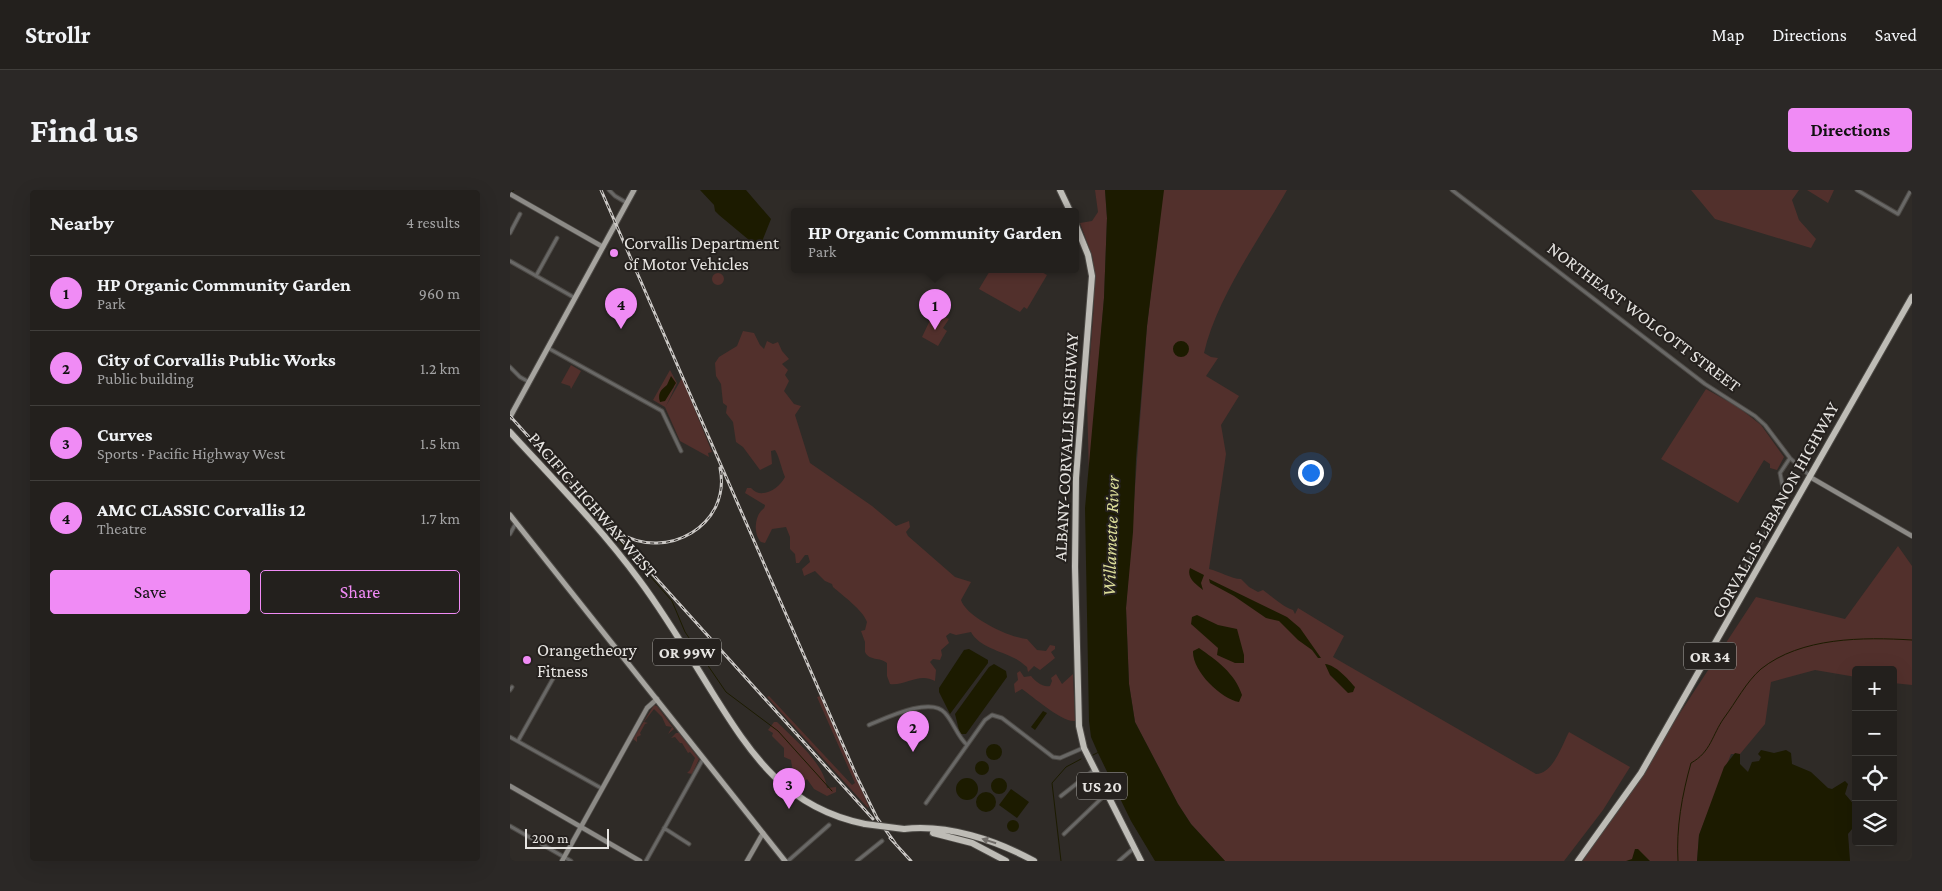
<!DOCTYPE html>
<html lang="en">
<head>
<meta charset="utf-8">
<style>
  :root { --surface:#23201d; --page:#2b2826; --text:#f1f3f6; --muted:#a3a3a4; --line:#403e3b; --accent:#f08bf5 }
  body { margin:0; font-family:"Crimson Pro",serif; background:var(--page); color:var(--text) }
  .controls { position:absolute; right:15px; bottom:15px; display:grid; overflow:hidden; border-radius:5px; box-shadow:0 5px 20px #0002 }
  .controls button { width:45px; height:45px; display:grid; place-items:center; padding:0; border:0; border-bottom:1px solid var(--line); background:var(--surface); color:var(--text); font:25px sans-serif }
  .scale { position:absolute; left:15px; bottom:12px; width:84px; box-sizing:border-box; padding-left:5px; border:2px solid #e6e4e1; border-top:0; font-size:14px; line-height:18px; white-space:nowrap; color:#e6e4e1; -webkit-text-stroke:4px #25211e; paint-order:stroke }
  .you { position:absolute; left:800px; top:282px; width:18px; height:18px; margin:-12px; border:4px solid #fff; border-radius:50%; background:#1a73e8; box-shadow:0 0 0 8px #1a73e833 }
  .badge { display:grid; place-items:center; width:32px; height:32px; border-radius:50%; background:var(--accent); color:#111; font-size:16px; font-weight:700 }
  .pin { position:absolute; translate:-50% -41px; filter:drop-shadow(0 1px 2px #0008) }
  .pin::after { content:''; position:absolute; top:26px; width:18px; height:15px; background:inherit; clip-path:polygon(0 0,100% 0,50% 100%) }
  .popup { position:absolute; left:281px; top:18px; width:288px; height:65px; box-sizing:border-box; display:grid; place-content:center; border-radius:5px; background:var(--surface); filter:drop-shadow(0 1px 4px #0005); font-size:16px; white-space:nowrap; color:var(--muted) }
  .popup b { font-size:19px; color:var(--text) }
  .popup::after { content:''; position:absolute; left:50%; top:100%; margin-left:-10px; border:10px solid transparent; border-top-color:var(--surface) }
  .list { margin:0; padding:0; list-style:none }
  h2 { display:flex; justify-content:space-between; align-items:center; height:65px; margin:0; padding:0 20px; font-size:21px }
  h2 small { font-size:16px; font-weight:400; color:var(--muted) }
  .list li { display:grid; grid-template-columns:32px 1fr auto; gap:15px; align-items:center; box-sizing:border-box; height:75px; padding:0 20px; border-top:1px solid var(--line) }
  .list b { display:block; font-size:19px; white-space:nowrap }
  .list p { margin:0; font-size:16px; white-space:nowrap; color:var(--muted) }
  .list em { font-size:16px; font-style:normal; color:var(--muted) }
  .actions { display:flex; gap:10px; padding:15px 20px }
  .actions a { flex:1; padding:11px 0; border:1px solid var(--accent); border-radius:5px; text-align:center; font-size:18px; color:var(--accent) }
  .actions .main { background:var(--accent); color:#111 }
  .icon { flex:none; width:28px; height:28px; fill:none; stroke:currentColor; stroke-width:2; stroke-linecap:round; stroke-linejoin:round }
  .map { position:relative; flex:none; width:1402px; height:671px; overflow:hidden; border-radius:5px }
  header { display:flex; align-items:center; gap:30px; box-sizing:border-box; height:70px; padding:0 25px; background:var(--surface); border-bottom:1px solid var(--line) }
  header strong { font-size:24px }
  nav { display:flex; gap:28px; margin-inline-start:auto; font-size:18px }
  .intro { display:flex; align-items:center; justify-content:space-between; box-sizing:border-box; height:120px; padding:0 30px }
  h1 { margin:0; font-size:35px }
  .button { padding:12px 22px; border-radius:5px; background:var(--accent); color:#111; font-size:18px; font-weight:700 }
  main { display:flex; gap:30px; padding:0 30px }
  aside { flex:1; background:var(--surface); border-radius:5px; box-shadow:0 5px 20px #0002 }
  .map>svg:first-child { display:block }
</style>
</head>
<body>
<header>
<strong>Strollr</strong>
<nav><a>Map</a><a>Directions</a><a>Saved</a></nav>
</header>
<div class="intro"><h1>Find us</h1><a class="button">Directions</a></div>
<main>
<aside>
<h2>Nearby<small>4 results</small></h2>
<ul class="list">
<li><span class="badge">1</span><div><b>HP Organic Community Garden</b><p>Park</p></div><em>960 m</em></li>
<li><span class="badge">2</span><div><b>City of Corvallis Public Works</b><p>Public building</p></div><em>1.2 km</em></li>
<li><span class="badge">3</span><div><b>Curves</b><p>Sports · Pacific Highway West</p></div><em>1.5 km</em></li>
<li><span class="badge">4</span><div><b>AMC CLASSIC Corvallis 12</b><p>Theatre</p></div><em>1.7 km</em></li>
</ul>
<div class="actions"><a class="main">Save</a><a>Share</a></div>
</aside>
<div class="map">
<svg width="1402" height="671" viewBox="0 0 1402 671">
  <rect width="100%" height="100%" fill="#2f2b27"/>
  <!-- green -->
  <path fill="#52302c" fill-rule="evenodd" d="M 585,0 L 595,0 L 597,28 L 594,108 L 579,288 L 577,207 L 584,114 L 583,68 L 570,33 L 582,31 L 588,22 Z
    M 653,0 L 777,0 C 750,48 706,109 694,163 L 701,167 L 708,168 L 696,186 L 729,206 L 711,235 L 716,264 L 699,379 C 709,381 721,389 731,389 L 739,397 L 748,402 L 753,400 C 763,407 771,416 783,420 L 785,424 L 788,418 L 834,446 L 823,467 L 1026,584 C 1043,584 1052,555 1059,542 L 1120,577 L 1093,620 L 1054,671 L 715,671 L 681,634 L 668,614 L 625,532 L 619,494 L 616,418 L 637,136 Z
    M 1181,0 L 1289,0 L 1282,10 L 1289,30 L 1306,49 L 1301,58 L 1205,29 Z
    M 1297,0 L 1324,0 L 1318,13 Z
    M 481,79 L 526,79 L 537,85 L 517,119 L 514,117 L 510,122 L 469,99 Z
    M202 89a6 6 0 1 1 12 0a6 6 0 1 1-12 0Z
    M 424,122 L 439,129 L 433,138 L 437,141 L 428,156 L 412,147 Z
    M 233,141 L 244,143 L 250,155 L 254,159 L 257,151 L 263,154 L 268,152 L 272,161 L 279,169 L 272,174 L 278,180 L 275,185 L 279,191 L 274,201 L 284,214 L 291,216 L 285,225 L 300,273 L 362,316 L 386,336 L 399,331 L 400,337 L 396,342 L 398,346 L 445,387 L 461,392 L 451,410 C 456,427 500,448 517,449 L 527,460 L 536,461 L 540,455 L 545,456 L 545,459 L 541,462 L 545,468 L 530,480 L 524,476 L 518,482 L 517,477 C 513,474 509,470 504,468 C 491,461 469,457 461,442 L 446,445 L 440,443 L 436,446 L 439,453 L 431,460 L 432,465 L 430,470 L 423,469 L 420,472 L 426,480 L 425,491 C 409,482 396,496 380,494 L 377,486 L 377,473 C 370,467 359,471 355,462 L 355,452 L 351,441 L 355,440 L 357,432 C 353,420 333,406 323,397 L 322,394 L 315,391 L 305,381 L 294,386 L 292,379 L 300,372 L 298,365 L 295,365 L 289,373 L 286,373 L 285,364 L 280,359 L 280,347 L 276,337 L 262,339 L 255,353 L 251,352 C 244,345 244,329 251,321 C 253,319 255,318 255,315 L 235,303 L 237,298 L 241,298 C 251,310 269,299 275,287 C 271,278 270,268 265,260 L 261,261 L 262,274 L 250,280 L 233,257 L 226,252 L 223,232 L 216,223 L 217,216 L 213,213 L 211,194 L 206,186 L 205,173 L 209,167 L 227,156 Z
    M 61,175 L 71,181 L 61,199 L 60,196 L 51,193 Z
    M 160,180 L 167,193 L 156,216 L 172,188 L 202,262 L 198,263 L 199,267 L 170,251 L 155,217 L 143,210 ZM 159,192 L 164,197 L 154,211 L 149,209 L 150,207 Z
    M 1196,199 L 1228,217 L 1251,235 L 1274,267 L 1267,280 L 1260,278 L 1260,274 L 1254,270 L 1228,313 L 1151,269 Z
    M 1388,356 L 1402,376 L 1402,495 L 1383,493 L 1383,480 L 1346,480 L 1346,487 L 1305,480 L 1261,492 L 1255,534 L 1230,564 L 1221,564 L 1189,645 L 1187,671 L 1073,671 L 1246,407 L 1335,429 Z
    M 510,481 L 514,487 L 521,486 C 525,491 533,498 540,496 L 542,491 L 541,488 L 546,484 L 552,494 L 563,484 L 565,531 C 553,533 522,506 512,499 L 505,503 L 504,494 L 508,490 L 507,483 Z
    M 259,506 L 342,595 L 345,593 L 307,507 L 310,506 L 359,617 L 358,618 L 257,507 Z
    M 144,515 L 147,516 L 164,539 L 158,544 L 162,537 L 156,536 L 152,527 L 144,519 L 134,532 L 138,533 L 135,534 L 130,543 L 131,545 L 127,547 L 127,552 L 123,549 Z
    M 264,532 L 267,532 C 285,550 314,573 317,598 L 326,597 L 326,602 L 317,606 L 304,599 L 297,589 L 292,593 L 287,590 L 287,582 L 282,577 L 281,570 L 274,567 L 274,558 L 262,546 L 263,543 L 258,540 Z
    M 166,543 L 169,543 L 189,569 L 182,584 L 177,583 L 180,580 L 185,568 L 180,562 L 178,563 L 172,553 L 170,553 L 165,547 L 161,548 Z"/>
  <!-- water -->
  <path fill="#1c1b00" d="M 190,0 L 236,0 L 261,29 L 251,54 L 245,55 L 209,25 L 205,21 L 204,15 Z
    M 595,0 L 654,0 L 637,136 L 626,269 L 623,342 L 616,418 L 619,494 L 625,532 L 668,614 L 681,634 L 715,671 L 645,671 L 621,631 L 588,563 L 581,547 L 579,531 L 575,318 L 594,108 L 597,28 Z
    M663 159a8 8 0 1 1 16 0a8 8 0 1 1-16 0Z
    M 161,186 L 166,193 L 155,211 L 150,212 C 147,203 152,199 157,195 Z
    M 680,378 L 694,385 L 691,393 L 693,400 C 687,395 676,388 680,378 Z
    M 699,389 L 777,427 L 790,438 L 811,468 L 808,468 L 802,460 L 788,450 L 769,431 L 756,428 L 724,406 L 700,393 Z
    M 687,425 L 708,435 L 727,439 L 734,465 L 734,473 L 725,473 L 707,465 L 708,458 L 681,434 L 682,427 Z
    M 689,458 C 706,470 725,483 732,505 L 729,512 C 711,509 682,481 683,461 Z
    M 459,459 L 478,470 L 478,473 L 440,524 L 429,502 L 429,498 L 454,460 Z
    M 484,474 L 496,481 L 497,487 L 456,544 L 450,544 L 445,524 L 479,477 Z
    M 815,474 C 826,475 838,489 845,497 L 843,502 L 838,503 L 820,485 Z
    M 533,521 L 537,523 L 525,540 L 521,537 Z
    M476 562a8 8 0 1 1 16 0a8 8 0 1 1-16 0Z
    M 1251,560 L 1264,563 L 1276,560 L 1281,563 L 1282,574 L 1301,582 L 1318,598 L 1322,599 L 1335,591 L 1338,594 L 1335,604 L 1346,617 L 1346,634 L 1338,644 L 1340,671 L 1187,671 L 1189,645 L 1214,577 L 1225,563 L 1230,564 L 1230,574 L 1238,582 L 1242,572 L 1249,571 L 1251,567 L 1248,564 Z
    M465 578a7 7 0 1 1 14 0a7 7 0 1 1-14 0Z
    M481 596a8 8 0 1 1 16 0a8 8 0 1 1-16 0Z
    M446 599a11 11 0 1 1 22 0a11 11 0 1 1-22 0Z
    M 501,599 L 519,612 L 507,628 L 489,615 Z
    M466 612a10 10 0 1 1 20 0a10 10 0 1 1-20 0Z
    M497 636a6 6 0 1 1 12 0a6 6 0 1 1-12 0Z
    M 1125,659 L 1128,659 L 1140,671 L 1116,671 L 1122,669 Z"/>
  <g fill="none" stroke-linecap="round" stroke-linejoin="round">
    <!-- stream -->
    <path stroke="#1c1b00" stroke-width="1" d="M 1,2 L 4,0
      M 104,345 L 162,411 L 175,442 L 216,502 L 268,541 L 322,601
      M 583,565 L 589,562
      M 551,671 L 542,593 L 556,577 L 571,569
      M 1168,671 C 1166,638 1172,605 1181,573 C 1201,562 1202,545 1214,528 C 1226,512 1236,492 1251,479 C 1291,447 1353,447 1402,450"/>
    <defs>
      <path id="street" d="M 99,0 L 105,6 L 117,13
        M 942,0 L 1195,194 L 1245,226 L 1255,235 L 1280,268 L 1300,286
        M 1347,0 L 1388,24 L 1401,0
        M 0,43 L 10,24
        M 0,71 L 65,108
        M 26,86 L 47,48
        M 38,158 L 152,221 L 171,261
        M 0,177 L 10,187 L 19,192
        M 0,344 L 6,333
        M 1235,379 L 1273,313 L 1274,303 L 1270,283 L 1280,268
        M 46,481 L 48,484 L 45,485 L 43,482 Z
        M 0,500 L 2,497
        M 359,535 C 376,528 421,506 435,523 C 444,533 447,546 457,555
        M 0,547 L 91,598
        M 8,551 L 45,485
        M 551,606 L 584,580
        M 416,613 L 475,530 L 482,525 L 492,528 L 543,567 L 550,568 L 573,558
        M 0,636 L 61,671
        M 154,638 L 179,654
        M 554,644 L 596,604
        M 136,671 L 193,569
        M 278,671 L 319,635
        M 347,671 L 372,651
        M 609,671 L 624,658"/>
      <path id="secondary" d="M 0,4 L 93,57
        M 1300,287 L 1402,346
        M 0,596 L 130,671
        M 52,671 L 137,518 L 147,509
        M 237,671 L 253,643"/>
      <path id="primary" d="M 0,227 L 124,0
        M 0,325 L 275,671"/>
      <path id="highway" d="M 550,0 L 560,21
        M 565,33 L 578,65 L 582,86 L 566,288 L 565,377 L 569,536 L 574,558 L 631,671
        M 0,242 C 44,290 91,338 130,391 C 156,426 179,465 202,502 C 242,566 276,618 355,634
        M 394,639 C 437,634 486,650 524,671
        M 423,643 L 462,653 L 496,671
        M 1068,671 L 1131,583 L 1402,107"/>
    </defs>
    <!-- street casing -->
    <use href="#street" stroke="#4c4945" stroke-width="5"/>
    <!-- secondary casing -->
    <use href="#secondary" stroke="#4c4945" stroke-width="6"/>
    <!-- primary casing -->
    <use href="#primary" stroke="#4c4945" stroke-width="7"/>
    <!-- highway casing -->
    <use href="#highway" stroke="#4c4945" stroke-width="8"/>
    <!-- street -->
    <use href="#street" stroke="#696866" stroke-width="3"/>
    <!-- secondary -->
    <use href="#secondary" stroke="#8c8a86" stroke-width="4.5"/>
    <!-- primary -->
    <use href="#primary" stroke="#a6a49f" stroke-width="5"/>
    <!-- highway -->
    <use href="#highway" stroke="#bebcb6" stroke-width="6"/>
    <defs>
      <path id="rail" d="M 91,0 L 347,587 L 367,628 L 385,653
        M 0,226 L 363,629
        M 110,343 C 156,372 222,335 210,278
        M 380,648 L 401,671"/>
    </defs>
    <!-- rail casing -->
    <use href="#rail" stroke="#cac7c4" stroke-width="3"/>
    <!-- rail -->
    <use href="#rail" stroke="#25211e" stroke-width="1" stroke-dasharray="4" stroke-linecap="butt"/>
    <defs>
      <path id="highway-bridge" d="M 355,634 L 394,639"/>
    </defs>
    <!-- highway-bridge casing -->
    <use href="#highway-bridge" stroke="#4c4945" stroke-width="8" stroke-linecap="butt"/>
    <!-- highway-bridge -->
    <use href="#highway-bridge" stroke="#bebcb6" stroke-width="6"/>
  </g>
  <!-- one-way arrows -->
  <defs><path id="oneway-solid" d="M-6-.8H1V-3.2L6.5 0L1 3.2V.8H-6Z" transform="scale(1.25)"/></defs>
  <use fill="#726e6a" href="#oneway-solid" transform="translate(479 651) rotate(-162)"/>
  <!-- markers -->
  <g fill="#f08bf5" stroke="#25211e" stroke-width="2">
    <circle cx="104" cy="63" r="5"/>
    <circle cx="17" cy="470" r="5"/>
  </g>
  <g text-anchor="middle" stroke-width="4" stroke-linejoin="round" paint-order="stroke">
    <!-- shield labels -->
    <g fill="#25211e" stroke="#acaaa6" stroke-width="1">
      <rect x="143" y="448.5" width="68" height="27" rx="4"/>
      <rect x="1174" y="452.5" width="52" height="27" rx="4"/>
      <rect x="567" y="582.5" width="50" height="27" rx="4"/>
    </g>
    <g font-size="16" font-weight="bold" fill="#e6e4e1">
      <text x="177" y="468">OR 99W</text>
      <text x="1200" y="472">OR 34</text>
      <text x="592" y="602">US 20</text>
    </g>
    <!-- poi labels -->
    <g font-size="18" fill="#e6e4e1" stroke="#25211e" text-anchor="start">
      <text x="114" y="59">Corvallis Department<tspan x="114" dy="21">of Motor Vehicles</tspan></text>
      <text x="27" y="466">Orangetheory<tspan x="27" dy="21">Fitness</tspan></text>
    </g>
    <!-- street labels -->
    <g font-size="18" fill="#e6e4e1" stroke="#25211e">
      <text transform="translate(1134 127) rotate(37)" y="6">NORTHEAST WOLCOTT STREET</text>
      <text transform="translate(556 257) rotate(-87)" y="6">ALBANY-CORVALLIS HIGHWAY</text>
      <text transform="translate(83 315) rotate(49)" y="6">PACIFIC HIGHWAY WEST</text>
      <text transform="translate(1265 320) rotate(-61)" y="6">CORVALLIS-LEBANON HIGHWAY</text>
    </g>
    <!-- water labels -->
    <g font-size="19" font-style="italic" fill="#dcdd99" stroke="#25211e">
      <text transform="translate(600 346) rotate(-88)" y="7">Willamette River</text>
    </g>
  </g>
</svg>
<div class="controls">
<button>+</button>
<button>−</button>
<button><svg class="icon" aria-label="locate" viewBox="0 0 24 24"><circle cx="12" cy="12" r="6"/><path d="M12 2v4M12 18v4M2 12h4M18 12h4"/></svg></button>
<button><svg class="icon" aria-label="layers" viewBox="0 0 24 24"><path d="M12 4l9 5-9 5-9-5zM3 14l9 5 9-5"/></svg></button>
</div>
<div class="scale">200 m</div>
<div class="you"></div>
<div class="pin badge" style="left:425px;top:140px">1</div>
<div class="popup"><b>HP Organic Community Garden</b>Park</div>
<div class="pin badge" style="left:403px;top:562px">2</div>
<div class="pin badge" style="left:279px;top:619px">3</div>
<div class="pin badge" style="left:111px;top:139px">4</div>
</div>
</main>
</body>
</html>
